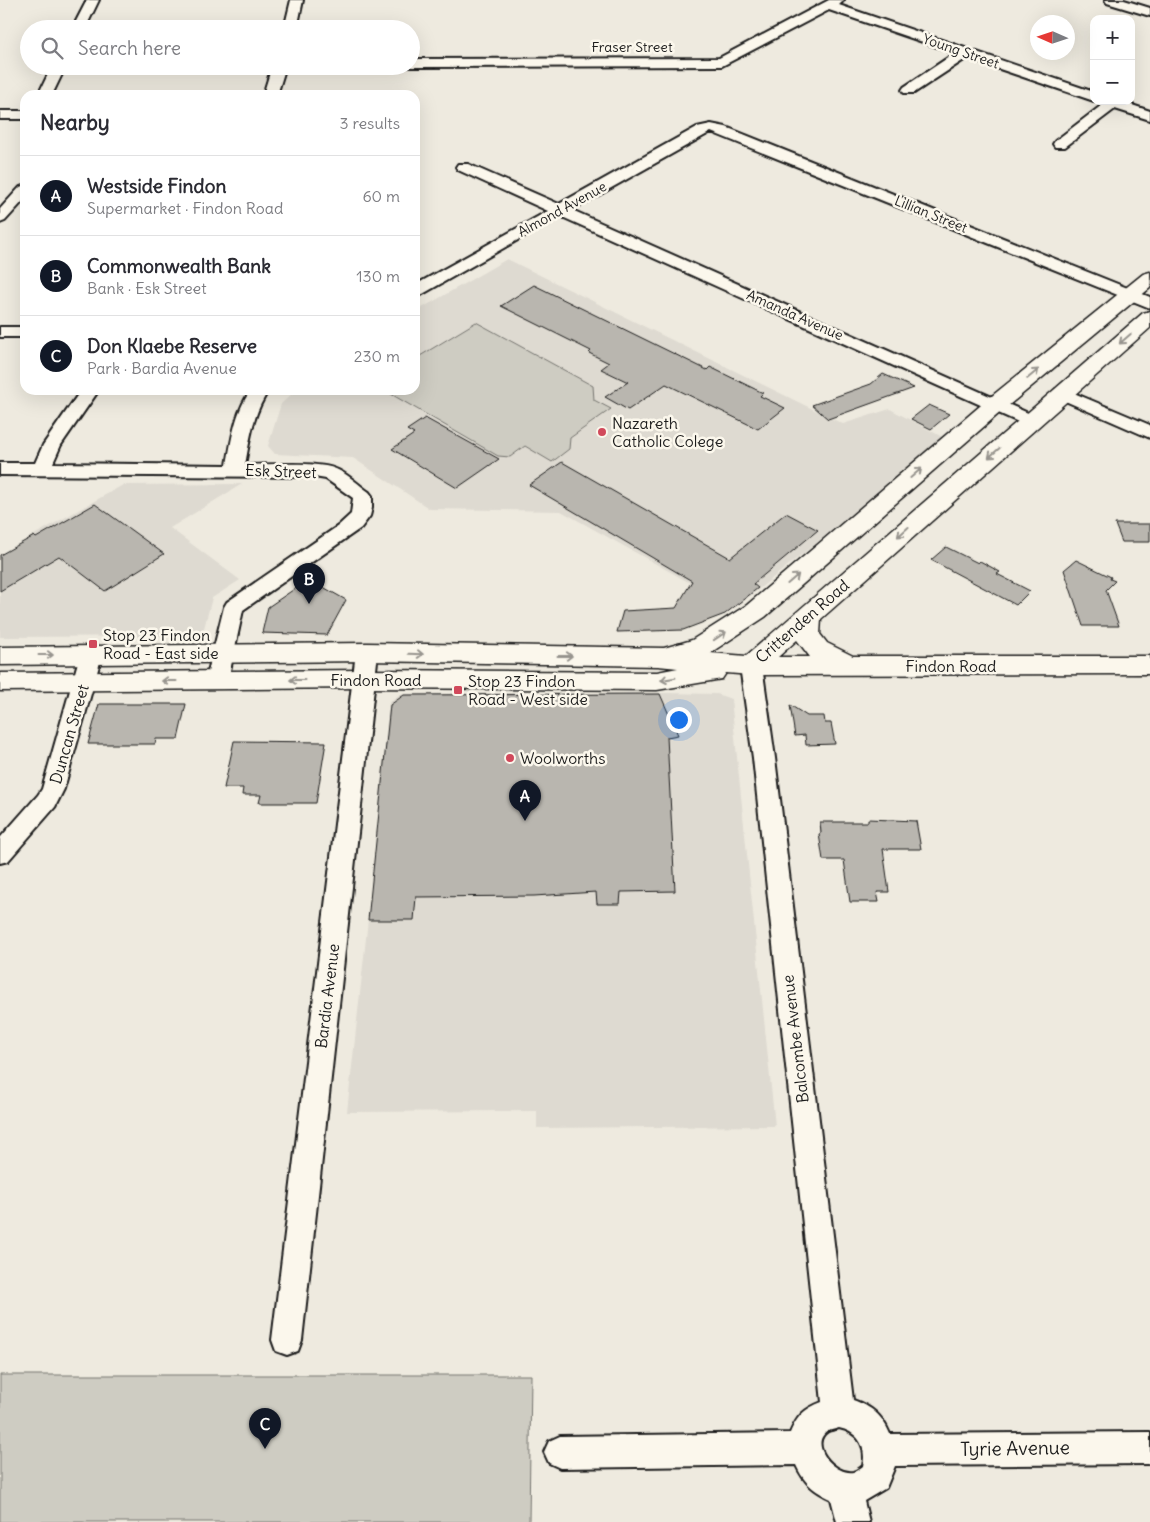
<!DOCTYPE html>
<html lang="en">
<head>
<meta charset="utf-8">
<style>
  :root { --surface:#fff; --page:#f2f2f3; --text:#2b2b33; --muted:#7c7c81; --line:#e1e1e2; --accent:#111827 }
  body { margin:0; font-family:Delius,sans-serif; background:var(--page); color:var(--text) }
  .controls { position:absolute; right:15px; top:15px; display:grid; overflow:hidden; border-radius:10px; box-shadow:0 5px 20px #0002 }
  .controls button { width:45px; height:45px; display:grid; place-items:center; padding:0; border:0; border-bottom:1px solid var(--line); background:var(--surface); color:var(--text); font:25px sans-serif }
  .compass { position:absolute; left:1030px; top:15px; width:45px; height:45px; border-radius:50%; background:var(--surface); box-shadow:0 5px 20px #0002; rotate:273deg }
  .you { position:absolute; left:678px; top:719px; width:18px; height:18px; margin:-12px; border:4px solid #fff; border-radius:50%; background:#1a73e8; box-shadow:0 0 0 8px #1a73e833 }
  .badge { display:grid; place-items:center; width:32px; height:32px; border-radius:50%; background:var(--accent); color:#fff; font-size:16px; font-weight:700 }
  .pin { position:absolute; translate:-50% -41px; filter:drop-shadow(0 1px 2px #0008) }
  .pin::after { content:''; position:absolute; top:26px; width:18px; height:15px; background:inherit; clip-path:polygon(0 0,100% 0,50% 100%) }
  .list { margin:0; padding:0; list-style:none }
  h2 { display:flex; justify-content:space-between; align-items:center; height:65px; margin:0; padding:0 20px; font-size:21px }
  h2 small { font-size:16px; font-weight:400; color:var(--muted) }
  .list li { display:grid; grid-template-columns:32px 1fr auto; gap:15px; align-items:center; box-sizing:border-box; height:80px; padding:0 20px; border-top:1px solid var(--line) }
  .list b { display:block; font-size:19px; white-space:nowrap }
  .list p { margin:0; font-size:16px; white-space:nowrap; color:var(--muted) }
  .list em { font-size:16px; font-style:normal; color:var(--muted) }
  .icon { flex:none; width:28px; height:28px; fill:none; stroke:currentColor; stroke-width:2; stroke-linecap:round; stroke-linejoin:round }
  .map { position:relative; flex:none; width:1150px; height:1522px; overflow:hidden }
  .search { position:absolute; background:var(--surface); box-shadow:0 5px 20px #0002; left:20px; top:20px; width:400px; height:55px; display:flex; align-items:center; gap:12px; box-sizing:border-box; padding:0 18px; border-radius:28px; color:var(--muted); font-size:19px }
  .panel { position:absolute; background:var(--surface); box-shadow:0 5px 20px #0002; left:20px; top:90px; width:400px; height:305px; border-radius:15px }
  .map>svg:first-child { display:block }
</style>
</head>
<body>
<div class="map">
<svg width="1150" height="1522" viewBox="0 0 1150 1522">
  <rect width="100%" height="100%" fill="#eeeadf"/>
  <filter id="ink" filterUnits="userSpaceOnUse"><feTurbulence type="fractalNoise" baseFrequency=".02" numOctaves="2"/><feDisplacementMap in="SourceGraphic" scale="10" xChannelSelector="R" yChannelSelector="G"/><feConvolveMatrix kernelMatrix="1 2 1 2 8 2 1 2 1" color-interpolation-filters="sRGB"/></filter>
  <g filter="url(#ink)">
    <!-- built -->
    <path fill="#dedad1" d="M 507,259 L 843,424 L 890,409 L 946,439 L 735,608 L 561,511 L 430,509 L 353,458 L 275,454 L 268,446 L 281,404 L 296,390 L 415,390 L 415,312 Z
      M 242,484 L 170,528 L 240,580 L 212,598 L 203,632 L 194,636 L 0,637 L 0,554 L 123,485 Z
      M 663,693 L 717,694 L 731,699 L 775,1126 L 537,1128 L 537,1111 L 347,1112 L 368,920 L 389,702 L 400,694 Z"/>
    <!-- green -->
    <path fill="#ceccc2" stroke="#75746f" d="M 476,322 L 593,386 L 594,400 L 611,409 L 570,438 L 569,449 L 552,462 L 525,446 L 510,457 L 498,456 L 384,390 L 415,390 L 415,359 Z
      M 0,1375 L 531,1375 L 529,1522 L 0,1522 Z"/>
    <!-- building -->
    <path fill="#b9b6af" stroke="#1c1c1c" d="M 534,285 L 707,370 L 710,367 L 763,393 L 760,396 L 785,408 L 758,429 L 666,384 L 628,410 L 605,397 L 628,382 L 601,369 L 609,363 L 589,353 L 591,351 L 501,306 Z
      M 883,374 L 914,388 L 828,419 L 812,405 L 871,384 Z
      M 929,405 L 949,414 L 931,429 L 911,419 Z
      M 425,418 L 499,459 L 457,488 L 392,449 L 414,434 L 407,430 Z
      M 562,462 L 730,558 L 786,513 L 818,530 L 753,584 L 758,588 L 725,614 L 683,630 L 617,632 L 623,611 L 676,608 L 692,581 L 529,485 Z
      M 95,504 L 164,554 L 105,591 L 59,556 L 0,591 L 0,555 L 34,536 L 36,538 Z
      M 1115,524 L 1150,524 L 1150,542 L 1122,542 Z
      M 946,547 L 978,563 L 980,561 L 1000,572 L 997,574 L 1030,591 L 1016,605 L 931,560 Z
      M 1076,560 L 1111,577 L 1110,579 L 1115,581 L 1106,590 L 1119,626 L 1083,626 L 1064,570 Z
      M 309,579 L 346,600 L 327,635 L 262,633 L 268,607 Z
      M 660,694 L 678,735 L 667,737 L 675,891 L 621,892 L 620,904 L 597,904 L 596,892 L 534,896 L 416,897 L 414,920 L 368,920 L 390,705 L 404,695 Z
      M 99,704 L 186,704 L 178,739 L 156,739 L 155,744 L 88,744 Z
      M 790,705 L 807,716 L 824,716 L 825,723 L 831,723 L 835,744 L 806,745 L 805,735 L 795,736 Z
      M 234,741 L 326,742 L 316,803 L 259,803 L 261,795 L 242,795 L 243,788 L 224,788 Z
      M 868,819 L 916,821 L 921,849 L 883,849 L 889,892 L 877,892 L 879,902 L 850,902 L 844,860 L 823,860 L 819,834 L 821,833 L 820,822 L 868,822 Z"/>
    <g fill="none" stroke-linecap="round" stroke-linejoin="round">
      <defs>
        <path id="minor" d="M 87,0 L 99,0 L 85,29 L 72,29 Z
          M 291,0 L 303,0 L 297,29 L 284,29 Z
          M 829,0 L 844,0 L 839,5 L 1094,92 L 1094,101 L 967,58 L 914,93 L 904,93 L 902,90 L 904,87 L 955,53 L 829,10 L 722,66 L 411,67 L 408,66 L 411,66 L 411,59 L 719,58 Z
          M 1105,0 L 1124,0 L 1150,8 L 1150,16 L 1107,3 Z
          M 52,66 L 66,66 L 52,95 L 38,95 Z
          M 272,66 L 286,66 L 277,95 L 263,95 Z
          M 1098,101 L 1120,101 L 1150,111 L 1150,120 L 1115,109 L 1065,147 L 1055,147 L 1053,144 L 1055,141 L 1102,105 Z
          M 0,111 L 25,111 L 25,119 L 0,119 Z
          M 711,124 L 726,127 L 1150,297 L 1150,308 L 711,132 L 572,210 L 1037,417 L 1040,421 L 1037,425 L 1031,426 L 1025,425 L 560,216 L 421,295 L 415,297 L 415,285 L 548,211 L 458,170 L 456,167 L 458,164 L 468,164 L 559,204 L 697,127 Z
          M 25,185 L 25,199 L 5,221 L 0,223 L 0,209 L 20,187 Z
          M 0,327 L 25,327 L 25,337 L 0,337 Z
          M 1062,388 L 1150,425 L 1150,438 L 1056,397 L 1053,393 L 1056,389 Z
          M 81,390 L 99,390 L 61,445 L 53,463 L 227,465 C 232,438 235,412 251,390 L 269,390 C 253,413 250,438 245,465 C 268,465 322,460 340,471 C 350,476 359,485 369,492 L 372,496 L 372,508 L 370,516 L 361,528 L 243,610 L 228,680 L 225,685 L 217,688 L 209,685 L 206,680 L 224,607 L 227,602 L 338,526 L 351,514 L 353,498 L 326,479 L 314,477 L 0,475 L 0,463 L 35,463 L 43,445 Z
          M 367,645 L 374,647 L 378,652 L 302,1340 L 298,1351 L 287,1355 L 276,1351 L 272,1340 L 356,652 L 360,647 Z
          M 91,648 L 98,650 L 102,655 L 64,789 L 55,807 L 8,861 L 0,863 L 0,838 L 38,795 L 42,789 L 80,655 L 84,650 Z
          M 751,658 L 759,661 L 762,666 L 775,758 L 853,1400 C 872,1407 882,1415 890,1434 L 1150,1432 L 1150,1464 L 895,1466 L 886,1488 L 864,1501 L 869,1522 L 837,1522 L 831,1499 C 814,1491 804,1483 796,1465 L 560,1468 L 549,1463 L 544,1452 L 549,1441 L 560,1436 L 790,1433 C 798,1415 804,1409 822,1402 L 753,758 L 740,666 L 743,661 ZM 839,1428 C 858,1432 867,1446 863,1466 C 860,1468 857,1471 853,1472 C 835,1475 807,1444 828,1431 C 831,1430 836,1429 839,1428 Z"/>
        <path id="secondary" d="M 1150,272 L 1150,288 L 1003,410 L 765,617 L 710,653 L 746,656 L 1143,313 L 1150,311 L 1150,328 L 821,619 L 820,634 L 827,643 L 853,656 L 1150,656 L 1150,674 L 751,675 L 726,673 L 722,679 L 657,690 L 363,688 L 0,691 L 0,673 L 363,670 L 657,672 L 678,668 L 658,666 L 367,661 L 0,665 L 0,647 L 367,643 L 664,648 L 692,640 L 747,605 L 987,400 L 1143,274 ZM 797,640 L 810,657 L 778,657 Z"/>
      </defs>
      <!-- minor casing -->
      <use href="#minor" stroke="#1c1c1c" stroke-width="4"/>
      <!-- secondary casing -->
      <use href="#secondary" stroke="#1c1c1c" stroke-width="3"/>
      <!-- minor -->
      <use href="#minor" fill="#fbf7ec" fill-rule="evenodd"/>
      <!-- secondary -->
      <use href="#secondary" fill="#fbf7ec" fill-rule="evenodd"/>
    </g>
    <!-- one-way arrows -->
    <defs><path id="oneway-shaft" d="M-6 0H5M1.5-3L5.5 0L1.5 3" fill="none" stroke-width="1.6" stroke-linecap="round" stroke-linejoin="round" transform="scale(1.25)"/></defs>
    <g stroke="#97948e">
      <use href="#oneway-shaft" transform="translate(1125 339) rotate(139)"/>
      <use href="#oneway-shaft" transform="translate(1033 374) rotate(-40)"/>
      <use href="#oneway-shaft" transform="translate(994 453) rotate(139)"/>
      <use href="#oneway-shaft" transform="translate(916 473) rotate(-41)"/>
      <use href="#oneway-shaft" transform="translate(903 532) rotate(138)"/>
      <use href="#oneway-shaft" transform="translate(793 579) rotate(-41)"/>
      <use href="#oneway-shaft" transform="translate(720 636) rotate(-34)"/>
      <use href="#oneway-shaft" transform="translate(416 654) rotate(2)"/>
      <use href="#oneway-shaft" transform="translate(46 655)"/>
      <use href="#oneway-shaft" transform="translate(565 656)"/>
      <use href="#oneway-shaft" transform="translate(668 679) rotate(171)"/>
      <use href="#oneway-shaft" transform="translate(297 680) rotate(180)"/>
      <use href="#oneway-shaft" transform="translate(169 681) rotate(180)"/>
    </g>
  </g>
  <!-- markers -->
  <g fill="#d1495b" stroke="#fbf7ec" stroke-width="2">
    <circle cx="602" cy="432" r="5"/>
    <rect x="88" y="639" width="10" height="10" rx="2.5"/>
    <rect x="453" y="685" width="10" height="10" rx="2.5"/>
    <circle cx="510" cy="758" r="5"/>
  </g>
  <g text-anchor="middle" stroke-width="5" stroke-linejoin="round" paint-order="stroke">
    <!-- far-street labels -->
    <g font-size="14" fill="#1c1c1c" stroke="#fbf7ec">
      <text x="632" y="52">Fraser Street</text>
      <text transform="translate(961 51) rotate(19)" y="5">Young Street</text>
      <text transform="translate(562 209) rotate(-29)" y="5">Almond Avenue</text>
      <text transform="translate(931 214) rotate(22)" y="5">Lillian Street</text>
      <text transform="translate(795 315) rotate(24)" y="5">Amanda Avenue</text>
    </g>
    <!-- poi labels -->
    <g font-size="16" fill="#1c1c1c" stroke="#fbf7ec" text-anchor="start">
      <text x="612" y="429">Nazareth<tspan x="612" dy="18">Catholic Colege</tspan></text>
      <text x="103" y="641">Stop 23 Findon<tspan x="103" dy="18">Road - East side</tspan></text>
      <text x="468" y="687">Stop 23 Findon<tspan x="468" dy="18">Road - West side</tspan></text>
      <text x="520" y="764">Woolworths</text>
    </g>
    <!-- street labels -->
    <g font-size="16" fill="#1c1c1c" stroke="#fbf7ec">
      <text transform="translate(281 471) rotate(2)" y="6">Esk Street</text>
      <text transform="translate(802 621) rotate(-41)" y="6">Crittenden Road</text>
      <text x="951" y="672">Findon Road</text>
      <text x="376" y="686">Findon Road</text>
      <text transform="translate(69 734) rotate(-74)" y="6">Duncan Street</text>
      <text transform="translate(327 996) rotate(-83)" y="6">Bardia Avenue</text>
      <text transform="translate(795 1039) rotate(-97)" y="6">Balcombe Avenue</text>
    </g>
    <!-- near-street labels -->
    <g font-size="19" fill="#1c1c1c" stroke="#fbf7ec">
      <text transform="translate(1015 1448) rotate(-1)" y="7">Tyrie Avenue</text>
    </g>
  </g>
</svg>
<div class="controls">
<button>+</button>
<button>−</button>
</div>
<svg class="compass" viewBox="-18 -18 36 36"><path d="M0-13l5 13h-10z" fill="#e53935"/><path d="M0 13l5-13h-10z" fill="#7c7c81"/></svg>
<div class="you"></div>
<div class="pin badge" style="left:525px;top:821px">A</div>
<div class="pin badge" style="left:309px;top:604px">B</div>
<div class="pin badge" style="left:265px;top:1449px">C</div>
<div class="search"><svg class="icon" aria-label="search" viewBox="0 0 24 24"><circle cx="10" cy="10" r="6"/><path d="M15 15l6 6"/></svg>Search here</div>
<section class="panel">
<h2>Nearby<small>3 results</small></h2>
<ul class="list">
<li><span class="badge">A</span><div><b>Westside Findon</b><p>Supermarket · Findon Road</p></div><em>60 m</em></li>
<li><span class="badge">B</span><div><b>Commonwealth Bank</b><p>Bank · Esk Street</p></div><em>130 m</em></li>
<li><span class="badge">C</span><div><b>Don Klaebe Reserve</b><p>Park · Bardia Avenue</p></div><em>230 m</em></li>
</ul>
</section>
</div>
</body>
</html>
